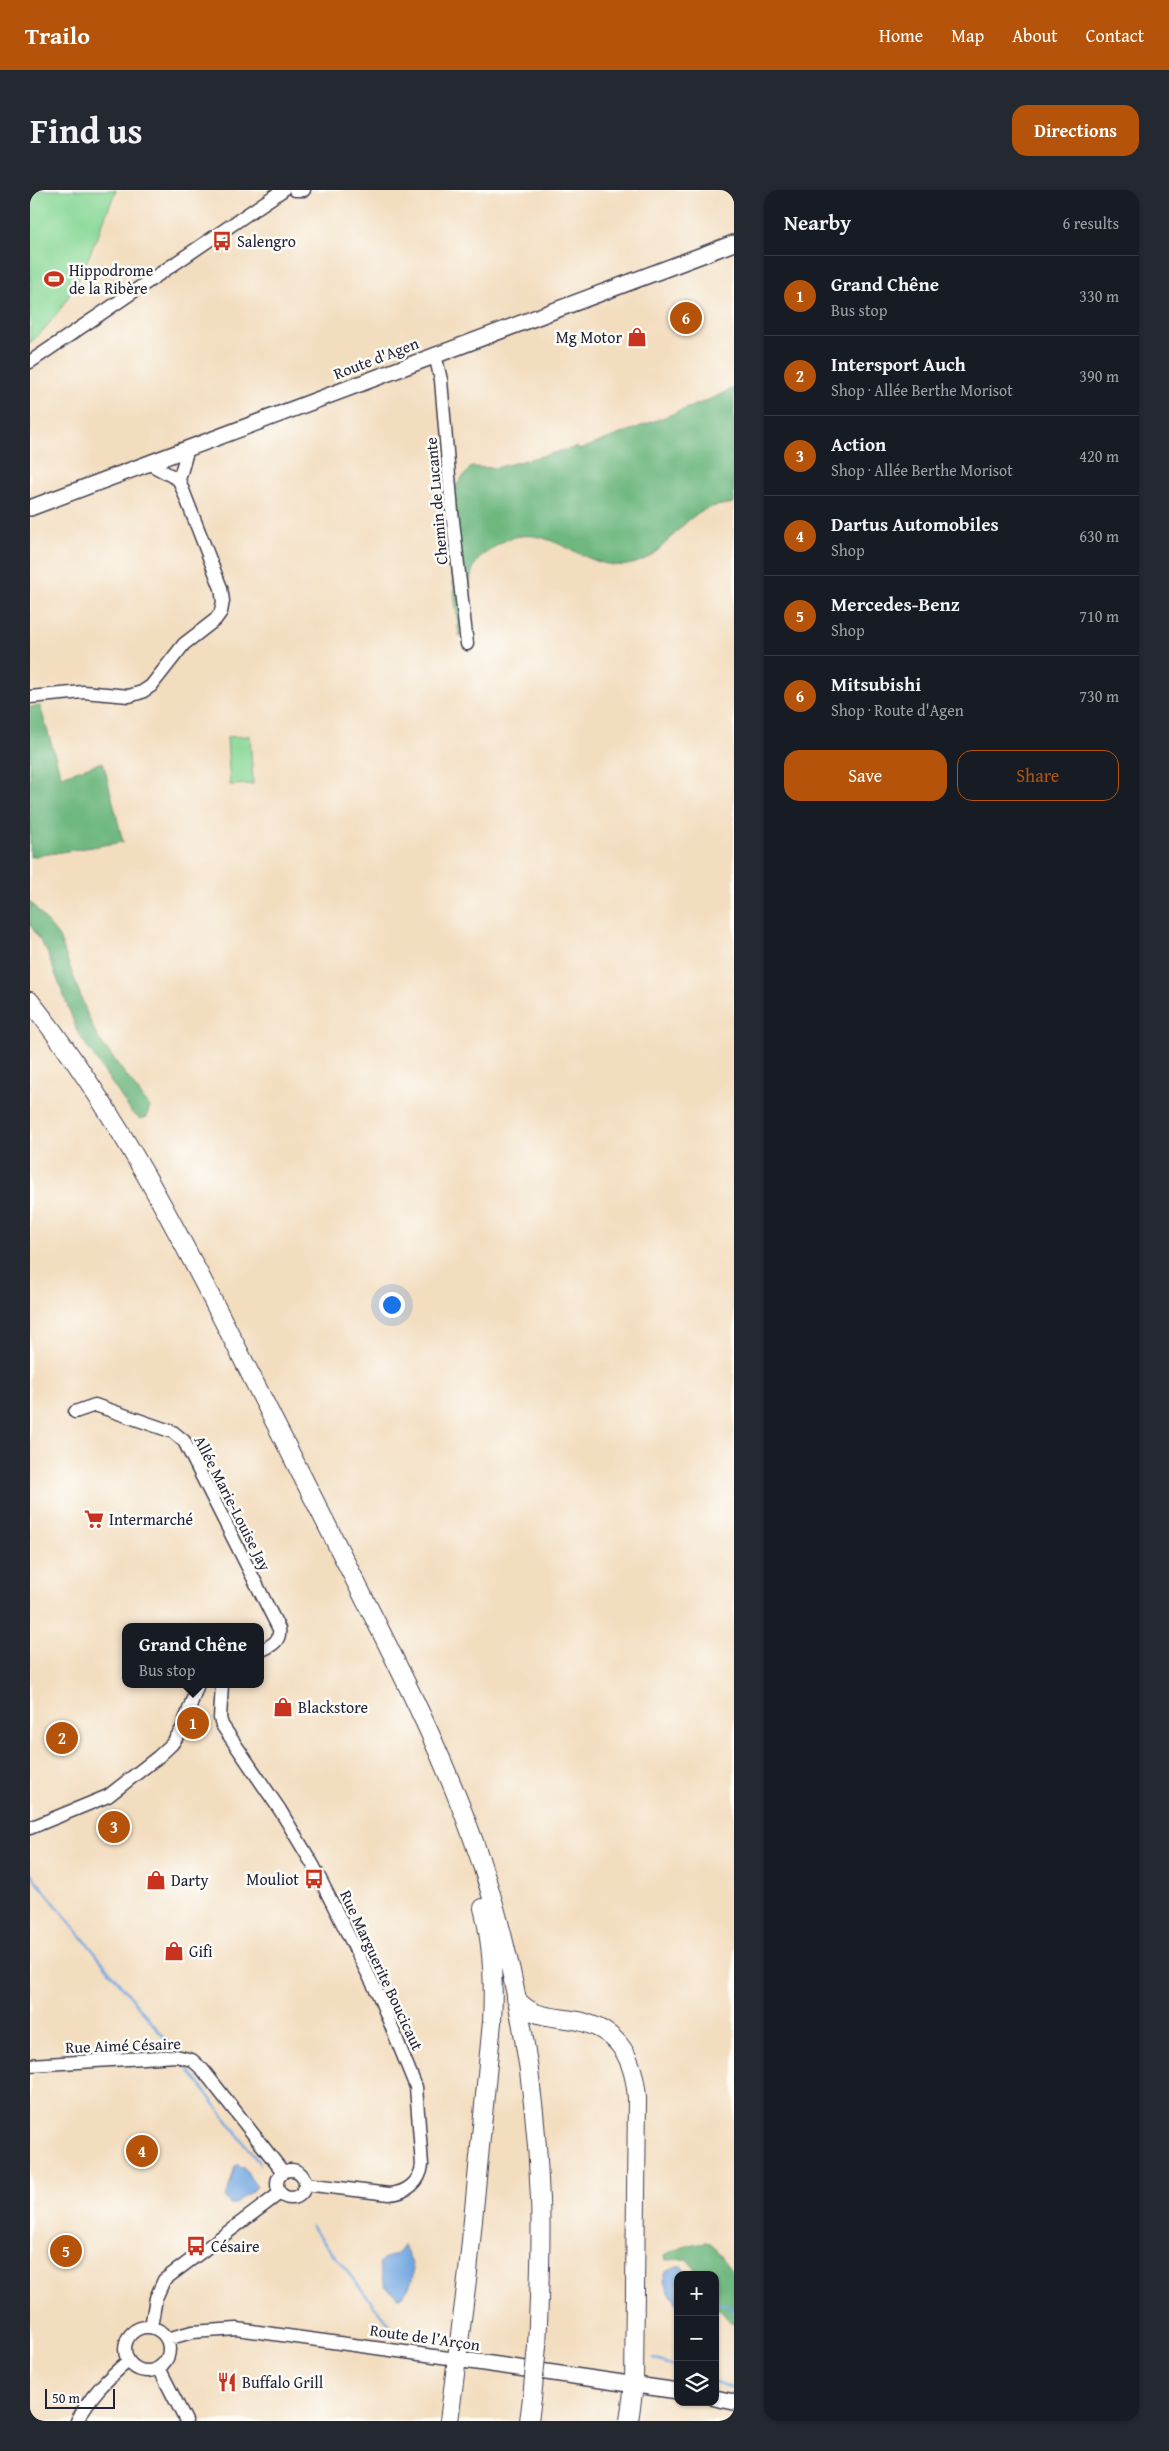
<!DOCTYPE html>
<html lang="en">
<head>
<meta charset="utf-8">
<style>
  :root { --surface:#171b24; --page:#242831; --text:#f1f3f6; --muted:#9ea1a6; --line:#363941; --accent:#b45309 }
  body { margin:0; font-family:"Gentium Book Plus",serif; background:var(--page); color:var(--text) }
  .controls { position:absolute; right:15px; bottom:15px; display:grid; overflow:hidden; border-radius:10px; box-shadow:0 1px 4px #0004 }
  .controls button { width:45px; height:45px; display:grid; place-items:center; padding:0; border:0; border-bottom:1px solid var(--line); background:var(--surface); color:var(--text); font:25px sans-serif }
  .scale { position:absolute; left:15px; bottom:12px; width:70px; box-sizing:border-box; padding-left:5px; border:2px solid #22223b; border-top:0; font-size:14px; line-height:18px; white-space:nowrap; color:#22223b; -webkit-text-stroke:4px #fdfcf7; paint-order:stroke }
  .you { position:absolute; left:361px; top:1114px; width:18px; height:18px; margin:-12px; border:4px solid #fff; border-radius:50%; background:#1a73e8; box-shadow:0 0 0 8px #1a73e833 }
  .badge { display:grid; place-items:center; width:32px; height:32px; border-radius:50%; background:var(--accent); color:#fff; font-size:16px; font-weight:700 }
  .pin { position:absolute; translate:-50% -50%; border:2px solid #fff; box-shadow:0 1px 5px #0006 }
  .popup { position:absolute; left:92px; top:1433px; width:142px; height:65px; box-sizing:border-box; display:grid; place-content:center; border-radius:10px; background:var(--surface); filter:drop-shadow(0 1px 4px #0005); font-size:16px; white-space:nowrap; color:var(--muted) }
  .popup b { font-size:19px; color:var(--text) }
  .popup::after { content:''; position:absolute; left:50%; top:100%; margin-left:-10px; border:10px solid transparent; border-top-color:var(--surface) }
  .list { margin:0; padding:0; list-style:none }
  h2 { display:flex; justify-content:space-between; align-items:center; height:65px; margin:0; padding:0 20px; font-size:21px }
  h2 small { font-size:16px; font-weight:400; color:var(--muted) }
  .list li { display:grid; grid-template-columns:32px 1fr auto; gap:15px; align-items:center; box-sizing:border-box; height:80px; padding:0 20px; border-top:1px solid var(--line) }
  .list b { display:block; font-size:19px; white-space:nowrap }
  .list p { margin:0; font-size:16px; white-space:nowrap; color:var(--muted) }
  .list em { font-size:16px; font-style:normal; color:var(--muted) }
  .actions { display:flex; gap:10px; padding:15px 20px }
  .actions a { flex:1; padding:11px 0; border:1px solid var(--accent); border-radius:15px; text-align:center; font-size:18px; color:var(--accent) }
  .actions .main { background:var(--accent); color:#fff }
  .icon { flex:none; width:28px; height:28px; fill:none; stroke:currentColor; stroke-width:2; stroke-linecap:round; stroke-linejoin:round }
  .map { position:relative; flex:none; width:704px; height:2231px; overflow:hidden; border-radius:15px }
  header { display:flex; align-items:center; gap:30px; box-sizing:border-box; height:70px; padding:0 25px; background:var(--accent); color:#fff }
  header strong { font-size:24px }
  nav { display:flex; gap:28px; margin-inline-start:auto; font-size:18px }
  .intro { display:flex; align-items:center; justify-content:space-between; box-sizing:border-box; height:120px; padding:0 30px }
  h1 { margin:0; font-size:35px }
  .button { padding:12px 22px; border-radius:15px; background:var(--accent); color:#fff; font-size:18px; font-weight:700 }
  main { display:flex; gap:30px; padding:0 30px }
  aside { flex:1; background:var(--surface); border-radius:15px; box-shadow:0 1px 4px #0004 }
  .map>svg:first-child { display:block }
</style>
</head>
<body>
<header>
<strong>Trailo</strong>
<nav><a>Home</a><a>Map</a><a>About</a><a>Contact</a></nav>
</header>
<div class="intro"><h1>Find us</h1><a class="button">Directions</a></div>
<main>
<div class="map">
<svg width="704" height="2231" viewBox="0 0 704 2231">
  <rect width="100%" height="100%" fill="#fdfcf7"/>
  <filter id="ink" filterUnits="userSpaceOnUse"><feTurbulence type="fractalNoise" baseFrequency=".02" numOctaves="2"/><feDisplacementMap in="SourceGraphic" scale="10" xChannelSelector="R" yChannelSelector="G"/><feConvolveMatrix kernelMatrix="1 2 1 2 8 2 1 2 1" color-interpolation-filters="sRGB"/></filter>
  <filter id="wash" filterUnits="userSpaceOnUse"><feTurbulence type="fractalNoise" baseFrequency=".0096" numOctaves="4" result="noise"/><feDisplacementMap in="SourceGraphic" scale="20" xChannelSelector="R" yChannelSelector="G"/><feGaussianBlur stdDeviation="1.12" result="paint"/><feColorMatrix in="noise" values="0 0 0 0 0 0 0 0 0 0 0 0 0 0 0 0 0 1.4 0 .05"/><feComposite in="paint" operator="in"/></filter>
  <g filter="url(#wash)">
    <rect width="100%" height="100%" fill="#f3ddbf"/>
    <!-- green -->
    <path fill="#89d897" stroke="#567d69" d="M 0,0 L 86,0 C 64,53 45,114 0,153 Z
      M 220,546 L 223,594 L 200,595 L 197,547 Z"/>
    <!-- forest -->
    <path fill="#6eb880" stroke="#486d5e" d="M 704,198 L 704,313 C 692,315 678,316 668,323 C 645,338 633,364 606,373 C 553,389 516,318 463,358 C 458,362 451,365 448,370 C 435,386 443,412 438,429 C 436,435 432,441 429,446 L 414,311 L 441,277 L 465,278 L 547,257 L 549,260 L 676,211 Z
      M 10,516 L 31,586 L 73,572 L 93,652 L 0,667 L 0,517 Z
      M 0,711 L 29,747 L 59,829 L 68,848 L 120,917 L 116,927 L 110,929 L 102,923 L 48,843 L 17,762 L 0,734 Z
      M 677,2052 L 683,2056 L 704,2083 L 704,2134 L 686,2117 L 685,2085 L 669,2085 L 657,2069 L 636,2070 L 635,2065 C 647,2058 663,2053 677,2052 Z"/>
    <!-- water -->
    <path fill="#75a8e1" stroke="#4c658e" d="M 208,1975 L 213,1977 L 227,1997 L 204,2014 L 200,2014 L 196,2008 L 205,1976 Z
      M 372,2056 L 374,2056 C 385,2077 388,2087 372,2106 L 368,2107 L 355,2096 L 349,2074 C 356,2065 365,2068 372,2056 Z
      M 647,2076 L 652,2076 L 658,2085 L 648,2085 L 648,2116 L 633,2091 L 636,2081 Z"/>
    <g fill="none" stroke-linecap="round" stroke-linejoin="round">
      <!-- stream -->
      <path stroke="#75a8e1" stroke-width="2.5" d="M 0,1683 L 140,1855
        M 158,1879 L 230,1974
        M 281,2036 L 359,2134
        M 685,2112 L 696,2115 L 704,2122
        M 624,2169 L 648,2178
        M 685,2192 L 704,2199"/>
    </g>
  </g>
  <g filter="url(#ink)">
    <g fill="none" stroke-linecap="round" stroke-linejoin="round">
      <defs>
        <path id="minor" d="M 265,0 L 274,0
          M 405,165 L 411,190 L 422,322 L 437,454
          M 0,172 L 253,0
          M 118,273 L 149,290
          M 0,507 L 53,502 L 99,506 L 112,502 L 121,496 L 154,454 L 185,430 L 191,422 L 193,411 L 191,398 L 149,290 L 158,258
          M 45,1222 L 65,1215 L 143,1242 L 154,1251 L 249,1439 C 251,1452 240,1456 230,1461
          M 192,1494 L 190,1528 L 192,1535 L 250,1620 L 283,1675 L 349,1806 L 386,1897 L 392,1975 C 390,1992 377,2003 359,2004 L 275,1994
          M 0,1638 L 78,1606 L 128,1567 L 142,1554 L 152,1539 L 168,1494
          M 0,1875 L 146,1866 L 162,1870 L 173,1880 L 253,1982
          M247 1994a14 14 0 1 1 28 0a14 14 0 1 1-28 0Z
          M95 2159a22 22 0 1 1 44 0a22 22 0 1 1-44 0Z
          M 121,2137 L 126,2108 L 134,2090 L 250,2003
          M 137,2149 L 162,2142 L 207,2139 L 426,2169
          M 129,2178 L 156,2231
          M 47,2231 C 60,2206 77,2189 98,2171"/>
        <path id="major" d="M 0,318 L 704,53
          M 426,2169 L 648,2201
          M 685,2208 L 704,2212"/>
        <path id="highway" d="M 0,811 C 99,936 165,1076 237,1217 C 271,1285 306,1352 340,1420 C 381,1501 421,1583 450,1669 C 486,1778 506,1895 510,2009 C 512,2058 509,2107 507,2156
          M 486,1808 C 501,1829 525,1826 549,1831 C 590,1841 604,1869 607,1908 L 604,2195 L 599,2231
          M 419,2231 L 438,2082 L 462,1832 C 464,1794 463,1756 453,1718
          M 499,2231 L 502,2208"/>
      </defs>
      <!-- minor casing -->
      <use href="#minor" stroke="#413e4f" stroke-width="15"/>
      <!-- major casing -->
      <use href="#major" stroke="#413e4f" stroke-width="18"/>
      <!-- highway casing -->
      <use href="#highway" stroke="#413e4f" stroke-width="20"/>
      <!-- minor -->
      <use href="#minor" stroke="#fff" stroke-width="12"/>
      <!-- major -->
      <use href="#major" stroke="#fff" stroke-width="15"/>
      <!-- highway -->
      <use href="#highway" stroke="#fff" stroke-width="18"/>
      <defs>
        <path id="highway-bridge" d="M 502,2208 L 507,2156"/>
      </defs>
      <!-- highway-bridge casing -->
      <use href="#highway-bridge" stroke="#413e4f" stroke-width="20" stroke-linecap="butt"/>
      <!-- highway-bridge -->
      <use href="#highway-bridge" stroke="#fff" stroke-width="18"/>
    </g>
  </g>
  <!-- icons -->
  <defs>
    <symbol id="bus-bare" viewBox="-9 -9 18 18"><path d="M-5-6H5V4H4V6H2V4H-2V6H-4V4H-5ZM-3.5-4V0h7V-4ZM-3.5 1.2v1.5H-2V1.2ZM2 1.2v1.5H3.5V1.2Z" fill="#c8321e" stroke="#fdfcf7" stroke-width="2.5" paint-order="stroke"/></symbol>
    <symbol id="stadium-bare" viewBox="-9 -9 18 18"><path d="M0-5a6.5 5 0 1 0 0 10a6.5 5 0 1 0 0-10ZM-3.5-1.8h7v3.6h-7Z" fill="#c8321e" stroke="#fdfcf7" stroke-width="2.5" paint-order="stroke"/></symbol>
    <symbol id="shop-bare" viewBox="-9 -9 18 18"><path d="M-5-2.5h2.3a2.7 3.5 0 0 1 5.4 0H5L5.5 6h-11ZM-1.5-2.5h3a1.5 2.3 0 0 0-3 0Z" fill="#c8321e" stroke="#fdfcf7" stroke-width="2.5" paint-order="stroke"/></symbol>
    <symbol id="supermarket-bare" viewBox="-9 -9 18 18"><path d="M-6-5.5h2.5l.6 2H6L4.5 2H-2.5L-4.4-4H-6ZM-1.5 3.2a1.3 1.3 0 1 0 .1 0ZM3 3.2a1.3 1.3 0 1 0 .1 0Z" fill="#c8321e" stroke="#fdfcf7" stroke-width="2.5" paint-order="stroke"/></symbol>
    <symbol id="restaurant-bare" viewBox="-9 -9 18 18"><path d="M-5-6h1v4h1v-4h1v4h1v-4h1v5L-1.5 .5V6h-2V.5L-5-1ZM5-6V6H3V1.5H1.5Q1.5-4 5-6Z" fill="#c8321e" stroke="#fdfcf7" stroke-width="2.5" paint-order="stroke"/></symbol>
  </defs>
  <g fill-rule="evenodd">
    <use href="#bus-bare" x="178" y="37" width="28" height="28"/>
    <use href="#stadium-bare" x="10" y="75" width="28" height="28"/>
    <use href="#shop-bare" x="593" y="133" width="28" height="28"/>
    <use href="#supermarket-bare" x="50" y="1315" width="28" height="28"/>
    <use href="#shop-bare" x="239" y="1503" width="28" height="28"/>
    <use href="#bus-bare" x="270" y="1675" width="28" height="28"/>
    <use href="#shop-bare" x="112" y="1676" width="28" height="28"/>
    <use href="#shop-bare" x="130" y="1747" width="28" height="28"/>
    <use href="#bus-bare" x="152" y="2042" width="28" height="28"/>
    <use href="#restaurant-bare" x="183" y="2178" width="28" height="28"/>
  </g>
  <g text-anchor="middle" stroke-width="5" stroke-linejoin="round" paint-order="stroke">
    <!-- poi labels -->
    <g font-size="16" fill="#22223b" stroke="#fdfcf7" text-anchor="start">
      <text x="207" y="57">Salengro</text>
      <text x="39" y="86">Hippodrome<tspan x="39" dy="18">de la Ribère</tspan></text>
      <text x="592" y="153" text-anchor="end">Mg Motor</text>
      <text x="79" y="1335">Intermarché</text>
      <text x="268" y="1523">Blackstore</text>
      <text x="269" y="1695" text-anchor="end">Mouliot</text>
      <text x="141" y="1696">Darty</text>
      <text x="159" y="1767">Gifi</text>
      <text x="181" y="2062">Césaire</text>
      <text x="212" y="2198">Buffalo Grill</text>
    </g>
    <!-- street labels -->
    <g font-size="16" fill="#22223b" stroke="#fdfcf7">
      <text transform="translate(346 168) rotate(-21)" y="6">Route d'Agen</text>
      <text transform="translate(406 311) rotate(-95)" y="6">Chemin de Lucante</text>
      <text transform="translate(203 1313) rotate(63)" y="6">Allée Marie-Louise Jay</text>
      <text transform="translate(352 1780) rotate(65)" y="6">Rue Marguerite Boucicaut</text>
      <text transform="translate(93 1855) rotate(-2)" y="6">Rue Aimé Césaire</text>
      <text transform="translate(395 2147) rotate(8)" y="6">Route de l’Arçon</text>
    </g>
  </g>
</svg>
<div class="controls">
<button>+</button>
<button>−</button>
<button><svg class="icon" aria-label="layers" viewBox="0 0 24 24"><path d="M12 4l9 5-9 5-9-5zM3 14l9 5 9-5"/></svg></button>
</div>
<div class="scale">50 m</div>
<div class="you"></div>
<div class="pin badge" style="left:163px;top:1533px">1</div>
<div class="popup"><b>Grand Chêne</b>Bus stop</div>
<div class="pin badge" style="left:32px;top:1548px">2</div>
<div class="pin badge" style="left:84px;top:1637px">3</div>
<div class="pin badge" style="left:112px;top:1961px">4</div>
<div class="pin badge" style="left:36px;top:2061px">5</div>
<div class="pin badge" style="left:656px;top:128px">6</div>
</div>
<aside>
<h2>Nearby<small>6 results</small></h2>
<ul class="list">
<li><span class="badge">1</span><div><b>Grand Chêne</b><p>Bus stop</p></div><em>330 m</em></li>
<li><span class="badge">2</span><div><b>Intersport Auch</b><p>Shop · Allée Berthe Morisot</p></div><em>390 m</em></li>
<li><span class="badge">3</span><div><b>Action</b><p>Shop · Allée Berthe Morisot</p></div><em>420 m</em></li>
<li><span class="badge">4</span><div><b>Dartus Automobiles</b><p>Shop</p></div><em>630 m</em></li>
<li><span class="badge">5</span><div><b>Mercedes-Benz</b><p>Shop</p></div><em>710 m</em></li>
<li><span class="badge">6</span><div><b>Mitsubishi</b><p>Shop · Route d'Agen</p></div><em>730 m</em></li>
</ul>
<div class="actions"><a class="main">Save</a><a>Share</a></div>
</aside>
</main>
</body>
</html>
